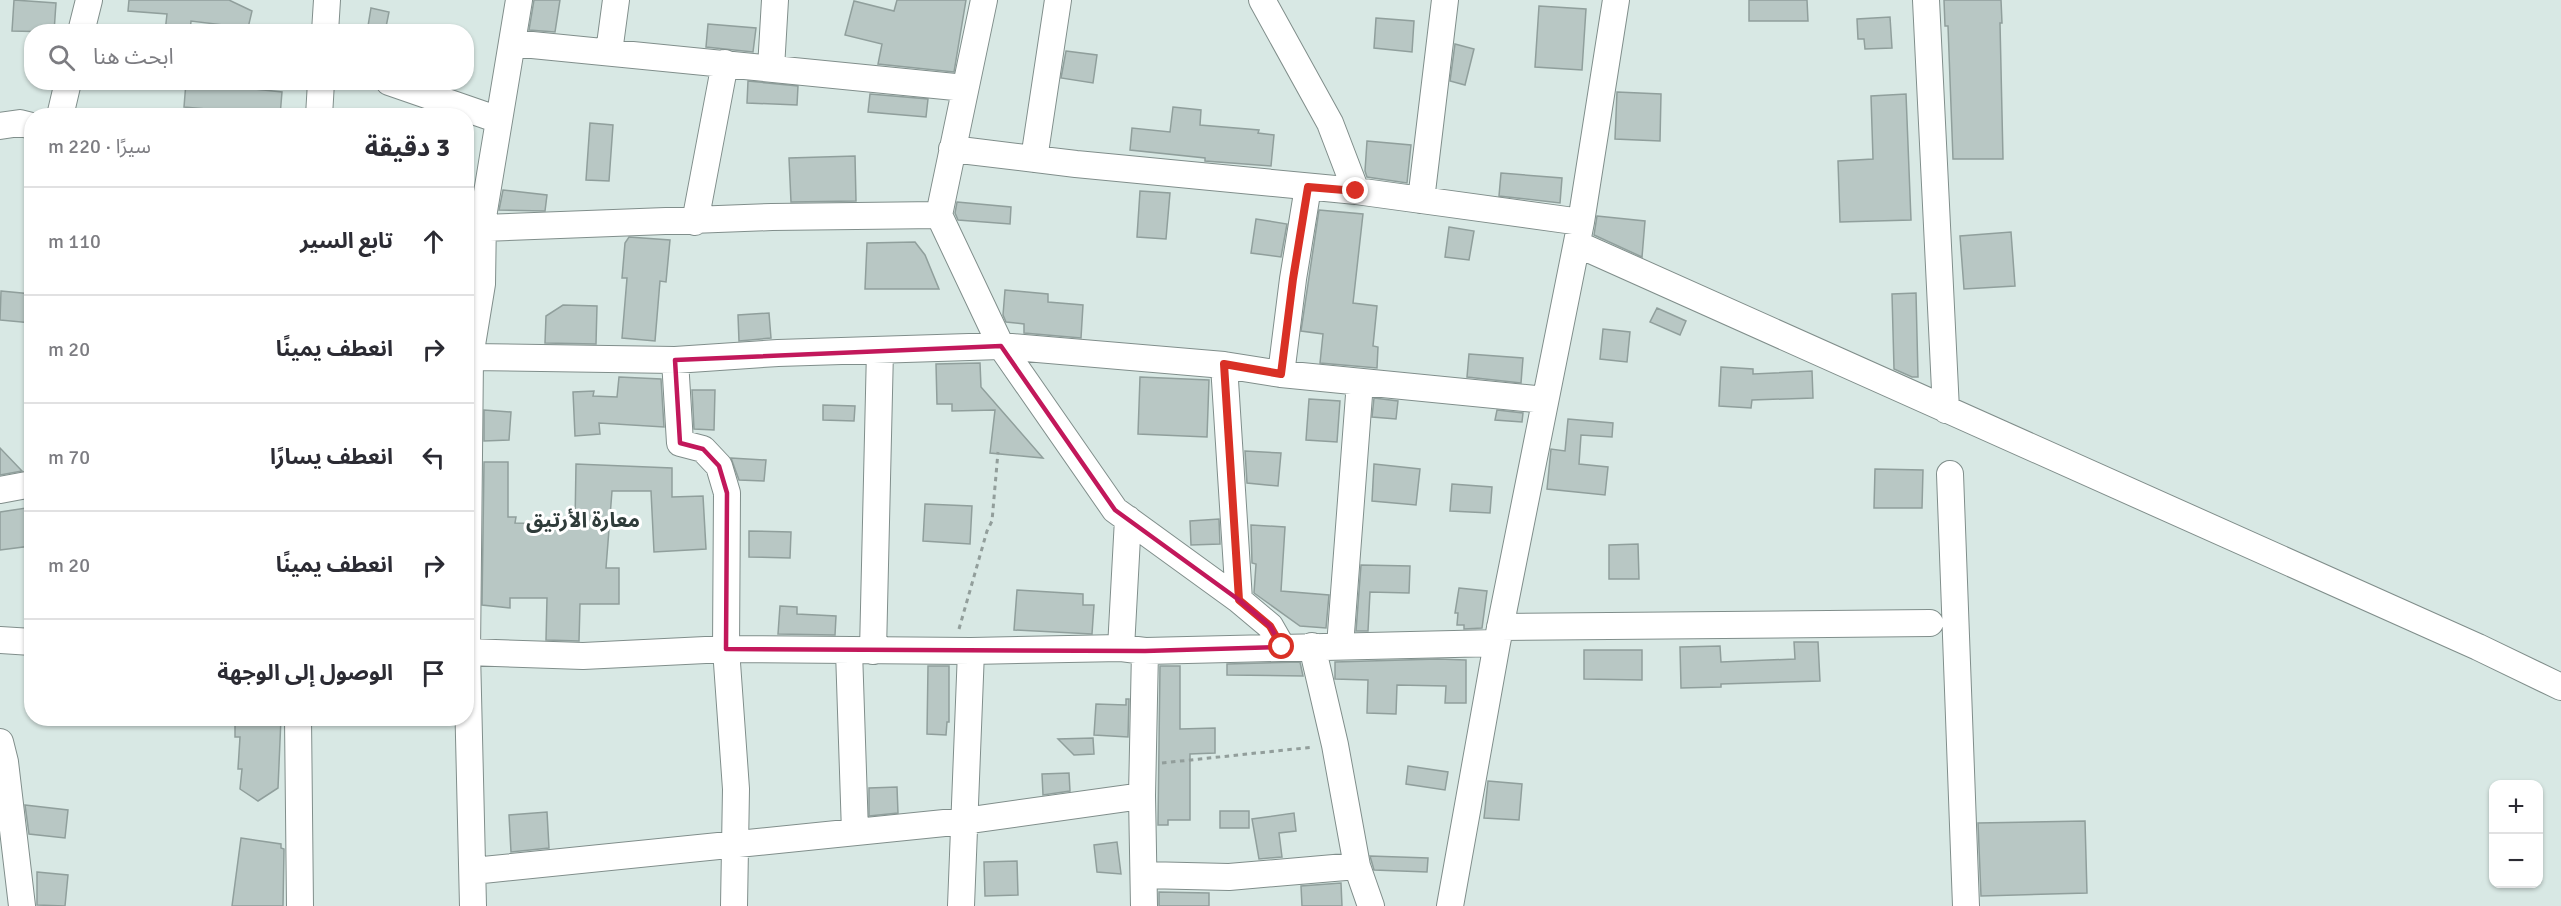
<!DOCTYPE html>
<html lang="ar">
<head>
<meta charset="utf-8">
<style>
  :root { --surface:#fff; --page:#f7f7f7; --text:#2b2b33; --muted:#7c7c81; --line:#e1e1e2 }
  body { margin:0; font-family:Signika,"Noto Sans Arabic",sans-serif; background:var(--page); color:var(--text); direction:rtl }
  .controls { position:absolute; right:18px; bottom:18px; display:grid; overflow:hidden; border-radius:12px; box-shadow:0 2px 4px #0004 }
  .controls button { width:54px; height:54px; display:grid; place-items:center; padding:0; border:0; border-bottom:2px solid var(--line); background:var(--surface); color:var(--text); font:30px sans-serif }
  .stop { position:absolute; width:18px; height:18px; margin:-14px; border:4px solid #d93025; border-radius:50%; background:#fff }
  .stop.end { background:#d93025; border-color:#fff; box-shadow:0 2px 6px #0008 }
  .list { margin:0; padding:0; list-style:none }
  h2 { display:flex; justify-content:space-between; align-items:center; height:78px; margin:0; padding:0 24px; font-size:26px }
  h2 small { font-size:20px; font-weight:400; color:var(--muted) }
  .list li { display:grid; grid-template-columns:39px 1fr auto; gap:18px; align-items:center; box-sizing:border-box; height:108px; padding:0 24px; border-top:2px solid var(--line) }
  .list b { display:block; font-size:22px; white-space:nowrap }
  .list em { font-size:20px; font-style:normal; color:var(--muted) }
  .icon { flex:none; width:33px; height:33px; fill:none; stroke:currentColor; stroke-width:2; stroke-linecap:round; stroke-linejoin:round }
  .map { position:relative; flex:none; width:2561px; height:906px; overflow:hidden; direction:ltr }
  .search { position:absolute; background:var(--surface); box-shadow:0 2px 4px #0004; left:24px; top:24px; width:450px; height:66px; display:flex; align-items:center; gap:15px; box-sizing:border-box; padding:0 21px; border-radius:24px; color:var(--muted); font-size:22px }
  .panel { position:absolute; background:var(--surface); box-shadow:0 2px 4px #0004; left:24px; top:108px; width:450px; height:618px; border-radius:24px; direction:rtl }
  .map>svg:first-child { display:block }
</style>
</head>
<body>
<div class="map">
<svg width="2561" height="906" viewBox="0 0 2561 906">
  <rect width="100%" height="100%" fill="#d8e8e4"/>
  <!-- building -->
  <path fill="#b8c7c4" stroke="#909f9c" stroke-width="1.5" d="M 14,0 L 56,3 L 54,32 L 12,31 Z
    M 129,0 L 229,0 L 252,11 L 248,28 L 191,21 L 190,32 L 165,32 L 167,14 L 128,11 Z
    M 534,0 L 560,0 L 555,32 L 529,30 Z
    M 897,0 L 966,0 L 954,72 L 878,64 L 882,44 L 845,35 L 854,1 L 894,11 Z
    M 1749,0 L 1807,0 L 1808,21 L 1749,21 Z
    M 1944,0 L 2001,0 L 2002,23 L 2000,23 L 2003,159 L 1953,159 L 1948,26 L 1945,26 Z
    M 1539,6 L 1586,9 L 1582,70 L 1535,67 Z
    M 371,8 L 389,12 L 385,32 L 367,32 Z
    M 1890,17 L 1892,48 L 1865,49 L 1864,39 L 1858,39 L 1857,19 Z
    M 1376,18 L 1414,21 L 1412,52 L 1374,48 Z
    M 708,24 L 756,28 L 753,52 L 706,47 Z
    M 1455,44 L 1474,49 L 1465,85 L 1450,81 Z
    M 1066,51 L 1097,55 L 1093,83 L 1061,78 Z
    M 748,81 L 798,86 L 797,105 L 747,103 Z
    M 186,82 L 282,92 L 280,116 L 251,116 L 251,113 L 184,107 Z
    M 1617,92 L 1661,94 L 1660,141 L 1615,139 Z
    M 870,94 L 928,99 L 926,117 L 868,112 Z
    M 1906,94 L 1911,220 L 1840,222 L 1838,161 L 1873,159 L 1871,96 Z
    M 1173,107 L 1201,110 L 1200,125 L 1259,130 L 1258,133 L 1274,135 L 1271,166 L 1205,161 L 1205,158 L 1130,150 L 1132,128 L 1170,132 Z
    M 590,123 L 613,125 L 609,181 L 586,180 Z
    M 1367,141 L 1411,145 L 1407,183 L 1367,177 L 1365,171 Z
    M 855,156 L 856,201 L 791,202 L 789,158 Z
    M 1501,173 L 1562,178 L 1560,203 L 1499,196 Z
    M 503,190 L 547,195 L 545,211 L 499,210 Z
    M 1140,191 L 1170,193 L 1166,239 L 1137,237 Z
    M 957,202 L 1011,207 L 1010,224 L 958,220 L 955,213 Z
    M 1319,210 L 1363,214 L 1353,303 L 1377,306 L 1373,346 L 1378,347 L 1377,368 L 1320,363 L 1323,334 L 1301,331 Z
    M 1597,216 L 1645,221 L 1642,257 L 1594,235 Z
    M 1256,219 L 1287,224 L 1281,257 L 1251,253 Z
    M 1449,227 L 1474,231 L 1469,260 L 1445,257 Z
    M 2011,232 L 2015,286 L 1964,289 L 1960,236 Z
    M 629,237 L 670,240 L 666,282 L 660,281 L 655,341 L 622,338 L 627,278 L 622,278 L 625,243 Z
    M 915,242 L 925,255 L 939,289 L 865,289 L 867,243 Z
    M 1005,290 L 1048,294 L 1048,302 L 1083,305 L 1081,338 L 1024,333 L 1024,324 L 1006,322 L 1003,315 Z
    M 1,291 L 32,294 L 32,323 L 0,320 Z
    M 1916,293 L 1918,377 L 1912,377 L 1894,369 L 1892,294 Z
    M 563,305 L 597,306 L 596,344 L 545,343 L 546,316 Z
    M 1657,308 L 1686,321 L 1680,335 L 1650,322 Z
    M 769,313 L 771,338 L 739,341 L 738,315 Z
    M 1603,329 L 1630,332 L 1627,362 L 1600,359 Z
    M 1469,354 L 1523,358 L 1521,383 L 1467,377 Z
    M 980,363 L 981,387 L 1043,458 L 990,453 L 995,410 L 952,411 L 952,404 L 937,404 L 936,364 Z
    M 1721,367 L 1753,369 L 1753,374 L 1812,371 L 1813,398 L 1752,400 L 1751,408 L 1719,406 Z
    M 619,377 L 661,379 L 664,427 L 599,423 L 600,434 L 575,436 L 573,392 L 594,391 L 593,396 L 617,397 Z
    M 1140,377 L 1209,380 L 1207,437 L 1138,434 Z
    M 692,390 L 715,390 L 714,430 L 694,429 Z
    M 1374,398 L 1398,401 L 1396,419 L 1372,417 Z
    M 1309,399 L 1340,401 L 1337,442 L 1306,440 Z
    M 823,405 L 855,406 L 854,421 L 823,420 Z
    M 484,410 L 511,412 L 509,440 L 484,441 Z
    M 1497,410 L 1523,413 L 1522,422 L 1495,420 Z
    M 1568,419 L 1613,423 L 1612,437 L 1581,435 L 1579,464 L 1608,467 L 1605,495 L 1547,489 L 1551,449 L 1565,451 Z
    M 0,448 L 22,471 L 0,475 Z
    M 1245,451 L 1281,453 L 1278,486 L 1247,483 Z
    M 731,458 L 766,460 L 764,481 L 739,480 Z
    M 484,462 L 508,462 L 508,517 L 516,517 L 515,523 L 575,524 L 576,464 L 672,468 L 672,497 L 703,496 L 706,549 L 654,552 L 651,491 L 612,491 L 606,568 L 619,568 L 619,604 L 580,604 L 579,641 L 546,640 L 547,598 L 510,598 L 510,608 L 482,605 Z
    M 1374,464 L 1420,469 L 1416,505 L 1372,501 Z
    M 1875,469 L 1923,470 L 1922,508 L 1874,508 Z
    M 1452,484 L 1492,487 L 1490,513 L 1450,511 Z
    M 925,504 L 972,506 L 970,544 L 923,541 Z
    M 26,508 L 31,546 L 0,550 L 0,512 Z
    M 1219,519 L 1220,544 L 1191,545 L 1190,521 Z
    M 1251,525 L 1285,527 L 1281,591 L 1329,595 L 1326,628 L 1300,626 L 1254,593 L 1256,564 L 1252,563 Z
    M 749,531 L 791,532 L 790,558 L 749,557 Z
    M 1638,544 L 1639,579 L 1609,579 L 1609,545 Z
    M 1361,565 L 1410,566 L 1409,593 L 1370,592 L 1368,631 L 1356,631 Z
    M 1459,588 L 1487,591 L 1482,628 L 1464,629 L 1464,625 L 1457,625 L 1458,613 L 1455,613 Z
    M 1017,590 L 1083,594 L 1083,605 L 1094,605 L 1092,634 L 1014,630 Z
    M 780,606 L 797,607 L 797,614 L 836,616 L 835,635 L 778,634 Z
    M 1794,642 L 1818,642 L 1820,681 L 1721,684 L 1721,687 L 1681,688 L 1680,647 L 1720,646 L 1721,662 L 1795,659 Z
    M 1584,650 L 1642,650 L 1642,680 L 1584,679 Z
    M 1438,659 L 1466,660 L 1466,703 L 1445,703 L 1446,686 L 1397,685 L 1396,714 L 1367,713 L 1368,680 L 1335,679 L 1335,662 Z
    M 1300,662 L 1303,676 L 1227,675 L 1227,664 Z
    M 928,666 L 949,666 L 949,722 L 947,722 L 946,735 L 927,734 Z
    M 1160,666 L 1180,666 L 1180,729 L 1215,728 L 1215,753 L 1190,754 L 1190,820 L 1168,820 L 1168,825 L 1158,825 Z
    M 1126,699 L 1129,699 L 1128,737 L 1094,735 L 1096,704 L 1126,705 Z
    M 235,718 L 281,718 L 278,788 L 258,801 L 240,789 L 242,769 L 238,769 L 240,737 L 235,737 Z
    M 1093,738 L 1094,754 L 1074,755 L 1058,739 Z
    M 1408,766 L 1448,772 L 1445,790 L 1406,784 Z
    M 1069,773 L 1070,791 L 1043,795 L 1042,774 Z
    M 1488,781 L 1522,784 L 1519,820 L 1484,818 Z
    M 897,787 L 898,813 L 869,816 L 869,788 Z
    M 25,805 L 68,810 L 65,838 L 29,834 Z
    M 1220,811 L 1249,811 L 1249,828 L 1220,828 Z
    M 547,812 L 549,848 L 511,852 L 509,815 Z
    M 1294,813 L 1296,831 L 1279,833 L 1282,857 L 1259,859 L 1252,819 Z
    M 2085,821 L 2087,893 L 1981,896 L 1978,823 Z
    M 241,838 L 281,844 L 281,848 L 284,849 L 283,906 L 232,906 Z
    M 1117,842 L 1121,874 L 1097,872 L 1094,845 Z
    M 1370,856 L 1428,858 L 1427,872 L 1374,870 Z
    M 1017,861 L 1018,895 L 985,896 L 984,862 Z
    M 37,872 L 68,875 L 65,906 L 37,905 Z
    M 1341,883 L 1342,906 L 1302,906 L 1301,886 Z
    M 1159,892 L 1209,893 L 1209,906 L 1159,906 Z"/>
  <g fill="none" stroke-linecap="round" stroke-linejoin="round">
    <defs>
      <path id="minor" d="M 984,0 L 939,215 L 1001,346 L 1115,510 L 1239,600 L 1270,626 L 1282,647
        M 1262,0 L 1330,123 L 1356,191
        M 1926,0 L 1946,410
        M 81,32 L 89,0
        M 325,32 L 327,0
        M 512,43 L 965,88
        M 609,52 L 616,0
        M 771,68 L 775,0
        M 389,82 L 499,120
        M 60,116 L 68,82
        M 319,116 L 321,82
        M 0,126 L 20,123 L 32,126
        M 952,149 L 1076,164 L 1356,191 L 1581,222
        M 1034,159 L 1058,0
        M 1421,200 L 1445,0
        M 695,222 L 725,63
        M 483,228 L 772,217 L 939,215
        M 1577,244 L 2478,647 L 2561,687
        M 470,357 L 675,360 L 778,353 L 1001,346 L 1224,365 L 1281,374 L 1545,400
        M 675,360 L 680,443 L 703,449 L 719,466 L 727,493 L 726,649 L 736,789 L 734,906
        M 1224,365 L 1239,600
        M 1281,374 L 1293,279 L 1308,187
        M 1950,474 L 1966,906
        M 0,490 L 32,484
        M 1500,627 L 1930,623
        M 0,640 L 32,642
        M 1312,646 L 1335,745 L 1357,866 L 1371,906
        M 1340,646 L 1360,382
        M 1121,648 L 1128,519
        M 849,651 L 855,832
        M 873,651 L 880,350
        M 466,652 L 583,656 L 726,649 L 971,651 L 1121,648 L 1145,651 L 1497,643
        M 298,718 L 300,906
        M 0,742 L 5,762 L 22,906
        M 473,871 L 964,821 L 1142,796
        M 1144,875 L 1229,877 L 1357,866
        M 473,906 L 467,652 L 470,357 L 482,284 L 483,217 L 519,0
        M 961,906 L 971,651
        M 1144,906 L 1142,796 L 1145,651
        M 1450,906 L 1497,643 L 1581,222 L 1616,0"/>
    </defs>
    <!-- minor casing -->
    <use href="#minor" stroke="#808e8b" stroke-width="28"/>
    <!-- path -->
    <path stroke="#929e9b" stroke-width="3" stroke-dasharray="4.5 4.5" stroke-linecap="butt" d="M 959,629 L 987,531 L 992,521 L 998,452
      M 1162,763 L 1314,747"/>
    <!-- minor -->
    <use href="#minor" stroke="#fff" stroke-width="26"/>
  </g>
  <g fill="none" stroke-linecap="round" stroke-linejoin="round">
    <!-- route -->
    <path stroke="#d93025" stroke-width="8" d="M 1282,647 L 1270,626 L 1239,600 L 1224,364 L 1281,374 L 1293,279 L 1308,187 L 1356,191"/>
  </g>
  <!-- marked area -->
  <path fill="none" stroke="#c2185b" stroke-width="4.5" stroke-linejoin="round" d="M 1001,346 L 1115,510 L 1239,600 L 1270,626 L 1282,647 L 1145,651 L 726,649 L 727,493 L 719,466 L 703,449 L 680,443 L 675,360 Z"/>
  <g text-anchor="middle" stroke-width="6" stroke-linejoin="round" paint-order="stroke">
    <!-- district labels -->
    <g font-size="21" font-weight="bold" fill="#2f3c3a" stroke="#fff">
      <text x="583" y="527">معارة الأرتيق</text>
    </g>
  </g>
</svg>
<div class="controls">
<button>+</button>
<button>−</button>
</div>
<div class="stop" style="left:1282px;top:647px"></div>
<div class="stop end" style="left:1356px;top:191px"></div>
<div class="search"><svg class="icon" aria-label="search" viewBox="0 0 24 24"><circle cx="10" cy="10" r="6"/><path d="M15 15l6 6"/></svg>ابحث هنا</div>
<section class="panel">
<h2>3 دقيقة<small>سيرًا · 220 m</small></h2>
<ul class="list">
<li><svg class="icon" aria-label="ahead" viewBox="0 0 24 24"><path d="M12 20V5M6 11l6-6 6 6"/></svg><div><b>تابع السير</b></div><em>110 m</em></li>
<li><svg class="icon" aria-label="right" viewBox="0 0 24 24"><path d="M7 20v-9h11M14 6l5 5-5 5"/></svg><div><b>انعطف يمينًا</b></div><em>20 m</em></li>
<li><svg class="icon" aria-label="left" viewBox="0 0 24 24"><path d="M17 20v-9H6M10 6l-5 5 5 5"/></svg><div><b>انعطف يسارًا</b></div><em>70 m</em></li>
<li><svg class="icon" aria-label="right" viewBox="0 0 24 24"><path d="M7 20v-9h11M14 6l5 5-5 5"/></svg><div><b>انعطف يمينًا</b></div><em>20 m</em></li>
<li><svg class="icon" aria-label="arrive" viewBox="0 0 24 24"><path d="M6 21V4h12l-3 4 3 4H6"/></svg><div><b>الوصول إلى الوجهة</b></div></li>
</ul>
</section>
</div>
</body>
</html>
